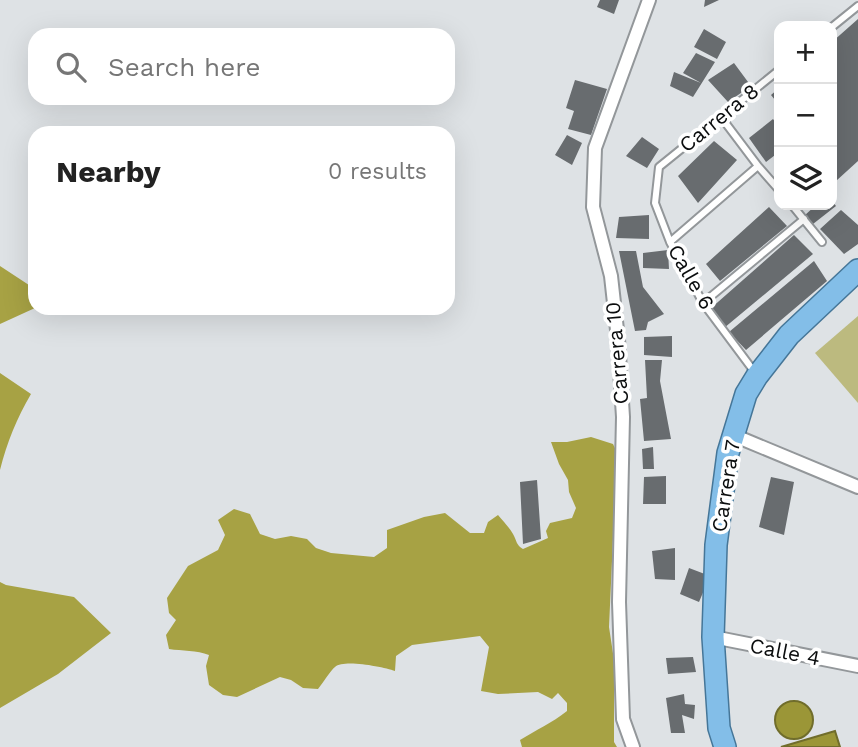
<!DOCTYPE html>
<html lang="en">
<head>
<meta charset="utf-8">
<style>
  :root { --surface:#fff; --page:#f6f6f6; --text:#222; --muted:#767676; --line:#e0e0e0 }
  body { margin:0; font-family:"Work Sans",sans-serif; background:var(--page); color:var(--text) }
  .controls { position:absolute; right:21px; top:21px; display:grid; overflow:hidden; border-radius:14px; box-shadow:0 7px 28px #0002 }
  .controls button { width:63px; height:63px; display:grid; place-items:center; padding:0; border:0; border-bottom:2px solid var(--line); background:var(--surface); color:var(--text); font:35px sans-serif }
  .list { margin:0; padding:0; list-style:none }
  h2 { display:flex; justify-content:space-between; align-items:center; height:91px; margin:0; padding:0 28px; font-size:30px }
  h2 small { font-size:23px; font-weight:400; color:var(--muted) }
  .icon { flex:none; width:38px; height:38px; fill:none; stroke:currentColor; stroke-width:2; stroke-linecap:round; stroke-linejoin:round }
  .map { position:relative; flex:none; width:858px; height:747px; overflow:hidden }
  .search { position:absolute; background:var(--surface); box-shadow:0 7px 28px #0002; left:28px; top:28px; width:427px; height:77px; display:flex; align-items:center; gap:18px; box-sizing:border-box; padding:0 24px; border-radius:21px; color:var(--muted); font-size:26px }
  .panel { position:absolute; background:var(--surface); box-shadow:0 7px 28px #0002; left:28px; top:126px; width:427px; height:189px; border-radius:21px }
  .map>svg:first-child { display:block }
</style>
</head>
<body>
<div class="map">
<svg width="858" height="747" viewBox="0 0 858 747">
  <rect width="100%" height="100%" fill="#dee2e5"/>
  <!-- green -->
  <path fill="#bcba7f" d="M 858,316 L 858,403 L 815,353 Z"/>
  <!-- forest -->
  <path fill="#a7a244" d="M 0,266 L 35,289 L 35,308 L 0,324 Z
    M 0,373 L 31,394 C 17,418 7,442 0,470 Z
    M 591,437 L 613,444 L 621,461 L 613,539 L 609,627 L 614,660 L 614,742 L 617,747 L 522,747 L 520,740 C 536,730 552,723 567,711 L 567,703 L 558,693 L 552,699 L 538,692 L 498,694 L 481,691 L 489,647 L 480,636 L 412,645 L 396,656 L 395,671 C 383,667 344,659 335,667 C 331,670 322,684 318,689 L 303,688 L 291,680 L 280,677 L 237,697 L 223,695 L 209,685 L 206,666 L 209,655 C 197,650 182,651 169,649 L 166,635 L 176,620 L 169,613 L 167,598 L 188,566 L 218,550 L 225,535 L 218,520 L 234,509 L 250,514 L 260,534 L 275,539 L 291,536 L 307,539 L 316,548 L 331,553 L 374,557 L 387,548 L 387,530 L 424,517 L 445,513 L 470,533 L 484,533 L 488,522 L 498,515 C 503,521 509,527 513,534 C 517,541 516,545 523,549 L 548,538 L 546,531 L 550,523 L 572,518 L 576,508 L 569,492 L 568,480 L 559,464 L 551,442 L 567,442 Z
    M 0,582 L 6,585 L 74,597 L 111,633 L 58,674 L 0,708 Z"/>
  <!-- water -->
  <path fill="#9b9637" stroke="#706d2b" stroke-width="2" d="M775 720a19 19 0 1 1 38 0a19 19 0 1 1-38 0Z
    M 835,731 L 840,747 L 781,747 Z"/>
  <!-- building -->
  <path fill="#686c6f" d="M 600,0 L 619,0 L 614,14 L 597,7 Z
    M 705,0 L 719,0 L 704,7 Z
    M 858,19 L 858,161 L 836,181 L 832,175 L 832,42 Z
    M 704,29 L 726,42 L 717,59 L 694,47 Z
    M 696,53 L 715,62 L 693,97 L 670,86 L 674,72 L 701,83 L 683,73 Z
    M 734,63 L 751,86 L 728,102 L 708,80 Z
    M 575,80 L 607,89 L 591,135 L 568,129 L 574,111 L 566,108 Z
    M 779,88 L 779,105 L 771,95 Z
    M 773,119 L 779,127 L 779,152 L 766,162 L 749,138 Z
    M 567,135 L 582,143 L 572,165 L 555,155 Z
    M 642,137 L 659,149 L 647,168 L 626,156 Z
    M 714,141 L 737,160 L 698,203 L 678,176 Z
    M 832,201 L 836,206 L 813,224 L 804,216 L 816,205 L 832,205 Z
    M 769,207 L 787,226 L 720,281 L 706,264 Z
    M 841,210 L 858,225 L 858,244 L 844,254 L 820,229 Z
    M 649,215 L 649,239 L 616,238 L 619,217 Z
    M 794,235 L 813,254 L 724,328 L 710,309 Z
    M 668,250 L 669,269 L 643,268 L 643,253 Z
    M 619,251 L 636,251 L 643,287 L 664,314 L 648,322 L 646,330 L 635,331 Z
    M 814,261 L 827,281 L 746,350 L 729,332 Z
    M 672,336 L 672,357 L 644,355 L 644,337 Z
    M 645,360 L 662,360 L 660,381 L 671,439 L 644,441 L 640,399 L 647,398 Z
    M 653,447 L 654,469 L 643,469 L 642,449 Z
    M 666,476 L 666,504 L 643,504 L 644,477 Z
    M 771,477 L 794,482 L 784,535 L 759,527 Z
    M 537,480 L 541,539 L 523,544 L 520,482 Z
    M 675,548 L 675,580 L 655,579 L 652,551 Z
    M 689,568 L 710,576 L 699,602 L 680,594 Z
    M 693,657 L 696,672 L 668,674 L 666,658 Z
    M 684,694 L 685,704 L 695,705 L 694,719 L 682,715 L 685,733 L 671,733 L 666,698 Z"/>
  <g fill="none" stroke-linecap="round" stroke-linejoin="round">
    <defs>
      <path id="service" d="M 832,27 L 858,6
        M 721,117 L 758,166 L 779,190
        M 792,205 L 822,242
        M 670,242 L 758,166
        M 703,303 L 804,219
        M 756,374 L 703,303 L 670,242 L 655,203 L 659,167 L 779,70"/>
      <path id="minor" d="M 733,435 L 858,487
        M 713,637 L 858,666
        M 633,747 L 623,719 L 619,602 L 623,417 L 618,339 L 611,276 L 593,207 L 595,148 L 649,0"/>
      <path id="trunk" d="M 725,747 L 719,728 L 713,637 L 716,545 L 728,453 L 746,394 L 757,376 L 789,335 L 858,270"/>
    </defs>
    <!-- service casing -->
    <use href="#service" stroke="#93979a" stroke-width="10"/>
    <!-- minor casing -->
    <use href="#minor" stroke="#93979a" stroke-width="16"/>
    <!-- trunk casing -->
    <use href="#trunk" stroke="#457698" stroke-width="24"/>
    <!-- service -->
    <use href="#service" stroke="#fff" stroke-width="6"/>
    <!-- minor -->
    <use href="#minor" stroke="#fff" stroke-width="12"/>
    <!-- trunk -->
    <use href="#trunk" stroke="#83bee8" stroke-width="21"/>
  </g>
  <g text-anchor="middle" stroke-width="7" stroke-linejoin="round" paint-order="stroke">
    <!-- street labels -->
    <g font-size="21" fill="#0b0d0e" stroke="#fff">
      <text transform="translate(719 118) rotate(-39)" y="7">Carrera 8</text>
      <text transform="translate(691 277) rotate(60)" y="7">Calle 6</text>
      <text transform="translate(617 353) rotate(-95)" y="7">Carrera 10</text>
      <text transform="translate(726 486) rotate(-81)" y="7">Carrera 7</text>
      <text transform="translate(785 652) rotate(11)" y="7">Calle 4</text>
    </g>
  </g>
</svg>
<div class="controls">
<button>+</button>
<button>−</button>
<button><svg class="icon" aria-label="layers" viewBox="0 0 24 24"><path d="M12 4l9 5-9 5-9-5zM3 14l9 5 9-5"/></svg></button>
</div>
<div class="search"><svg class="icon" aria-label="search" viewBox="0 0 24 24"><circle cx="10" cy="10" r="6"/><path d="M15 15l6 6"/></svg>Search here</div>
<section class="panel">
<h2>Nearby<small>0 results</small></h2>
<ul class="list">
</ul>
</section>
</div>
</body>
</html>
